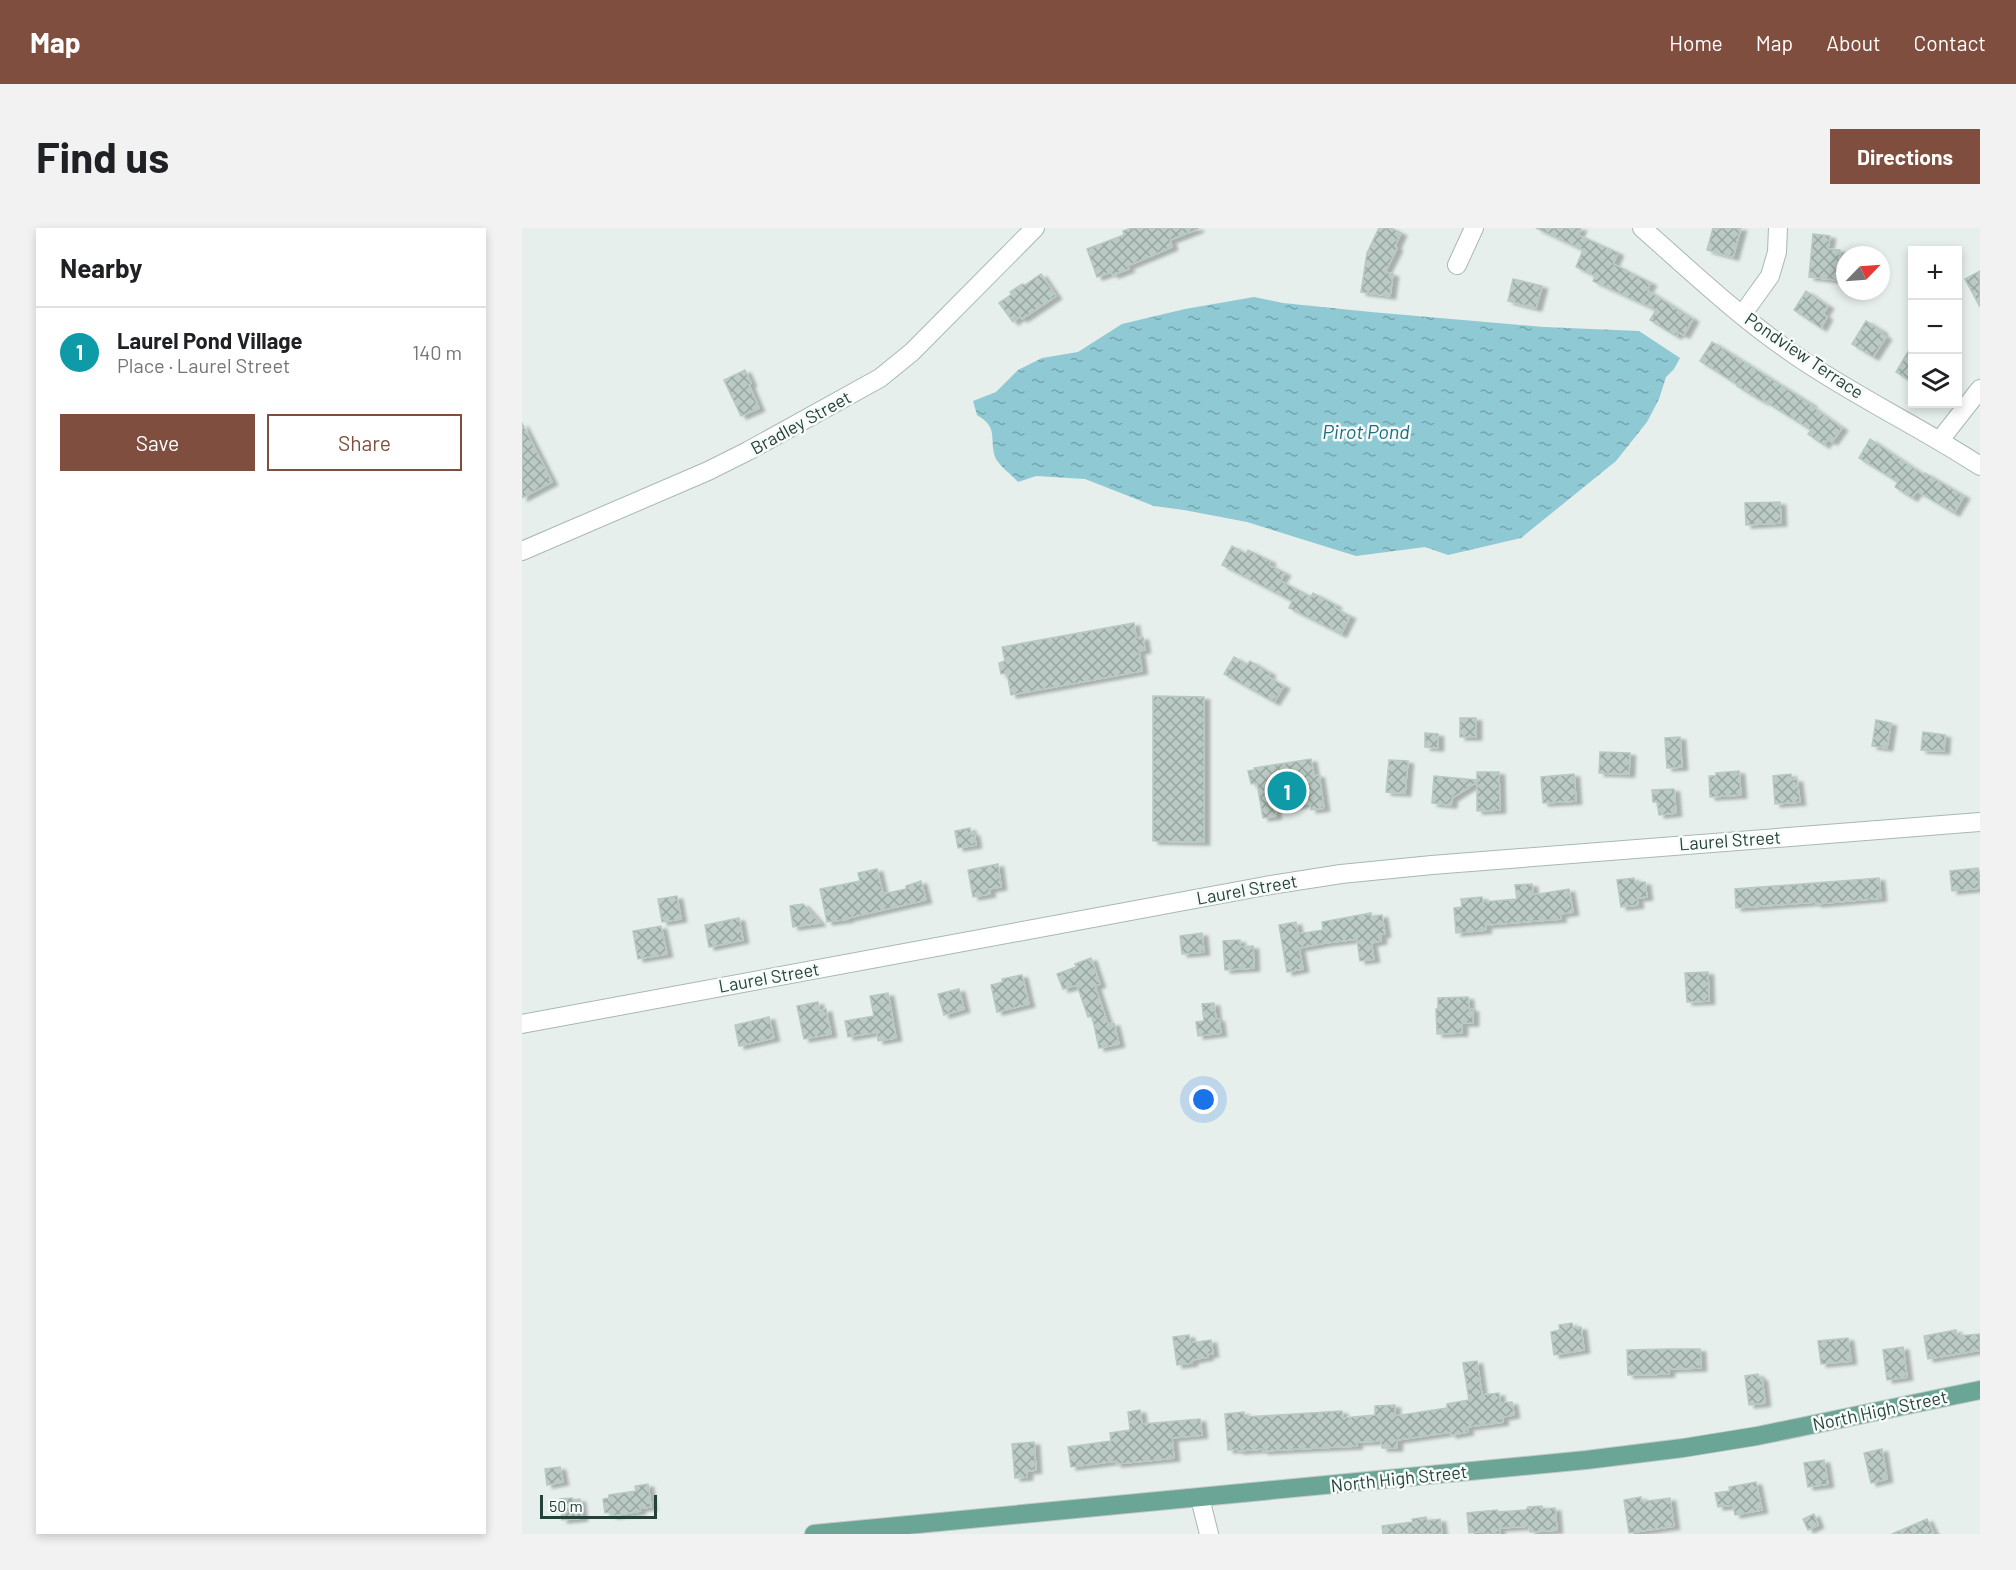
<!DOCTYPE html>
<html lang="en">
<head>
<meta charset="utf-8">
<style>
  :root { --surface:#fff; --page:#f2f2f2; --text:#202124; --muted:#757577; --line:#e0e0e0; --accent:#7f4e3f }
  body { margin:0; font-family:Barlow,sans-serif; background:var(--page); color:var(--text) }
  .controls { position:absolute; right:18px; top:18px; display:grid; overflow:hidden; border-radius:0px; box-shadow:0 3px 9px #0003 }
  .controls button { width:54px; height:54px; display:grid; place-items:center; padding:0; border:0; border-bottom:2px solid var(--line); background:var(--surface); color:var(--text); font:30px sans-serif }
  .compass { position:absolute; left:1314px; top:18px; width:54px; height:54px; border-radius:50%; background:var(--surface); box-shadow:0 3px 9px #0003; rotate:65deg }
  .scale { position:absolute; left:18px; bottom:15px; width:117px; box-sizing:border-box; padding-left:6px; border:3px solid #24423a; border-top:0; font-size:16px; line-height:21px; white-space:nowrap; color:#24423a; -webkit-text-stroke:4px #f7fbf9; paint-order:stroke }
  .you { position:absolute; left:682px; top:872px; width:21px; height:21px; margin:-15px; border:4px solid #fff; border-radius:50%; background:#1a73e8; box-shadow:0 0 0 9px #1a73e833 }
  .badge { display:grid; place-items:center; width:39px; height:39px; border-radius:50%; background:var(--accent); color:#fff; font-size:20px; font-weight:700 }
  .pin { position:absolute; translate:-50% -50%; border:3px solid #fff; box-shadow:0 2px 6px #0006 }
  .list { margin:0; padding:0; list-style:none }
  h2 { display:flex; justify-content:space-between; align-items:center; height:78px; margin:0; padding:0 24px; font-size:26px }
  h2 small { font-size:20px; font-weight:400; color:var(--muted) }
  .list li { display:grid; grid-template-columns:39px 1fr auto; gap:18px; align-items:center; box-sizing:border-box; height:90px; padding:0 24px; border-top:2px solid var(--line) }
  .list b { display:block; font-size:22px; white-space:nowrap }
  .list p { margin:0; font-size:20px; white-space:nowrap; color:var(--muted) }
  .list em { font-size:20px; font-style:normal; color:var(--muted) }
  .actions { display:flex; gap:12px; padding:18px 24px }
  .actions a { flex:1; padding:14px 0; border:2px solid var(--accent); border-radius:0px; text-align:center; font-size:21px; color:var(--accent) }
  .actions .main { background:var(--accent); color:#fff }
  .icon { flex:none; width:33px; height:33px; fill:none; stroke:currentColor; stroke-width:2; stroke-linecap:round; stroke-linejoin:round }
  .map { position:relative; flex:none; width:1458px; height:1306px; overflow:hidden; border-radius:0px }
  header { display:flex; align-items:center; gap:36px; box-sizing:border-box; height:84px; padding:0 30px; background:var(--accent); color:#fff }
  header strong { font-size:28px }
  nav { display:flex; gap:33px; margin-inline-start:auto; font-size:21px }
  .intro { display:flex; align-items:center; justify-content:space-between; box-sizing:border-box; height:144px; padding:0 36px }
  h1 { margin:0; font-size:42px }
  .button { padding:15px 27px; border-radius:0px; background:var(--accent); color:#fff; font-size:21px; font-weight:700 }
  main { display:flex; gap:36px; padding:0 36px }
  aside { flex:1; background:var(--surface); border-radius:0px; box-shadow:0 3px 9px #0003 }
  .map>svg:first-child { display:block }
</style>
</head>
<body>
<header>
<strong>Map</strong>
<nav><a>Home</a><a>Map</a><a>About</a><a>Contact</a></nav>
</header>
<div class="intro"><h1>Find us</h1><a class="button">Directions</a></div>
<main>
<aside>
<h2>Nearby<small></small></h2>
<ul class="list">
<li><span class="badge" style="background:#0f9aa8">1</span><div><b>Laurel Pond Village</b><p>Place · Laurel Street</p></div><em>140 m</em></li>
</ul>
<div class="actions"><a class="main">Save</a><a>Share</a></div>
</aside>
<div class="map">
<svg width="1458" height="1306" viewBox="0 0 1458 1306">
  <defs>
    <pattern id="water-ripples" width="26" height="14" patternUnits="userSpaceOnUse" patternTransform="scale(1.5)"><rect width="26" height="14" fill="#8ec9d4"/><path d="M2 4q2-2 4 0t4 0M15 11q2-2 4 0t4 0" fill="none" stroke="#74a5ad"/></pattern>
    <pattern id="building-cross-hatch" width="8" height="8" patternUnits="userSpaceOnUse" patternTransform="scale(1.5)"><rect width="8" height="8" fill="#bbcac4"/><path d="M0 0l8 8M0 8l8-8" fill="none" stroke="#98a6a0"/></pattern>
    <filter id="shadow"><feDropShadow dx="5.5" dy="3" stdDeviation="1.5" flood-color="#0004"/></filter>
  </defs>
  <rect width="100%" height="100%" fill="#e6efeb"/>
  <!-- water -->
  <path fill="url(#water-ripples)" d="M 732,69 L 761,75 L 849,84 L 1022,99 L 1117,103 L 1158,130 L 1152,141 L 1144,149 L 1137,171 L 1125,194 L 1094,233 L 999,310 L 926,327 L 903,319 L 834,328 L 725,294 L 662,282 L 632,278 L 563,251 L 514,248 L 496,254 C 490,247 476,237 473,229 C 467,209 477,200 455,187 L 451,173 L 474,164 L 496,142 L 520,130 L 556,124 L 600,96 L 663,81 Z"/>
  <!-- building -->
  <path fill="url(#building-cross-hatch)" stroke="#b8c9c2" stroke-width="1.5" filter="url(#shadow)" d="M 610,0 L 676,0 L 676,1 L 648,12 L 650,19 L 605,38 L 607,41 L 591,47 L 589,44 L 575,49 L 565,21 L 602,7 L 601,3 Z
    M 857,0 L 869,0 L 879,5 L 873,18 L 875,20 L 863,44 L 871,46 L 868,68 L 839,64 L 845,25 Z
    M 1014,0 L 1059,0 L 1056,7 L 1096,25 L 1091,36 L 1129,55 L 1125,62 L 1171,91 L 1162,107 L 1156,104 L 1154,108 L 1128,92 L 1134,82 L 1071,53 L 1073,48 L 1054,39 L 1061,22 Z
    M 1191,0 L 1219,0 L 1211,29 L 1185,22 Z
    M 1291,6 L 1308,8 L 1306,21 L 1318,22 L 1315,52 L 1287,49 Z
    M 1458,43 L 1458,79 L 1443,51 Z
    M 519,46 L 534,68 L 500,91 L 498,88 L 491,94 L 477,75 L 490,66 L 488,64 L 500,56 L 503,57 Z
    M 991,51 L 1020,58 L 1014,80 L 986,73 Z
    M 1284,63 L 1306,78 L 1301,86 L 1305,89 L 1299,100 L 1272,82 Z
    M 1344,93 L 1360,103 L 1359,105 L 1364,109 L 1351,129 L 1330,116 Z
    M 1190,114 L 1289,176 L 1288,177 L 1320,200 L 1310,214 L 1306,211 L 1302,217 L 1286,206 L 1289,202 L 1241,172 L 1240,173 L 1215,158 L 1216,157 L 1178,133 Z
    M 1390,117 L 1390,154 L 1374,144 Z
    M 223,142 L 229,155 L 227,157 L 237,180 L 219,188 L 202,152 Z
    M 0,195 L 30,254 L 0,270 Z
    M 1348,211 L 1402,247 L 1403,245 L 1442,268 L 1432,285 L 1395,263 L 1390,270 L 1373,259 L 1376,254 L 1337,230 Z
    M 1258,274 L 1259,295 L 1224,297 L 1223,275 Z
    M 710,318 L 724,326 L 726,322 L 748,333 L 747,337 L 763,345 L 758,353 L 789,369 L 791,365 L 814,377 L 812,380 L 828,388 L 819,406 L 767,380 L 770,373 L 700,337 Z
    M 612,395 L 614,410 L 621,409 L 623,422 L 617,423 L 620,443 L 489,467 L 485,445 L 479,446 L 477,435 L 483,433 L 480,419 Z
    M 712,429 L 725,437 L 728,433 L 748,445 L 746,449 L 762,458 L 752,474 L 702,446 Z
    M 631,468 L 682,469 L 682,614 L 631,613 Z
    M 938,490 L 954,490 L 954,509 L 938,509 Z
    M 1354,492 L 1369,495 L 1365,520 L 1350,518 Z
    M 1401,504 L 1423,507 L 1422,523 L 1399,522 Z
    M 903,505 L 916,506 L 916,520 L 903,519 Z
    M 1158,509 L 1160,539 L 1145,540 L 1143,510 Z
    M 1078,524 L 1108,525 L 1107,546 L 1077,545 Z
    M 789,531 L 792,547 L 797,547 L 802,580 L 789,582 L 788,575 L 753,581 L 754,588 L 741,590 L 735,555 L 729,556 L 726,543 L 733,542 L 732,540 Z
    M 867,532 L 886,533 L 883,565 L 864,564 Z
    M 1217,543 L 1219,567 L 1188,569 L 1187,548 L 1194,548 L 1194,545 Z
    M 955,544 L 977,544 L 978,582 L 955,583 L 955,554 L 930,570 L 929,577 L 910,575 L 912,548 L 955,552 Z
    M 1052,546 L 1054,573 L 1021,575 L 1019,549 Z
    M 1269,546 L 1269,552 L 1275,551 L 1278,574 L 1253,576 L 1251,548 Z
    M 1152,561 L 1154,585 L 1137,587 L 1135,574 L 1131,574 L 1130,562 Z
    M 448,600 L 449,606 L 452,605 L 454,617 L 436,620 L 433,603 Z
    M 476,636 L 479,659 L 467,661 L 468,666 L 451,669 L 446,642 Z
    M 1456,640 L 1458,660 L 1430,663 L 1428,643 Z
    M 355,641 L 361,666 L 384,661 L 384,658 L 399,653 L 404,672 L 326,690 L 326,691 L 305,694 L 298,661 L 338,653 L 336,645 Z
    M 1112,650 L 1113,655 L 1123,654 L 1125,669 L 1115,670 L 1116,677 L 1099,679 L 1095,652 Z
    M 1357,650 L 1359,670 L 1294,676 L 1294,674 L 1214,680 L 1213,661 Z
    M 1010,656 L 1011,667 L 1047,661 L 1051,684 L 1038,686 L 1039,691 L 963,697 L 964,702 L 934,705 L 932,680 L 940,679 L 939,671 L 960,669 L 961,674 L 995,671 L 993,657 Z
    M 155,668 L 159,691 L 140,694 L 136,671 Z
    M 281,676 L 298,695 L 271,699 L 268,678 Z
    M 849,685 L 849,689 L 860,687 L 863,706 L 859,706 L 859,713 L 849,715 L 852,731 L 838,733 L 835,711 L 803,715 L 777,720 L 781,741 L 765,744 L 757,697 L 774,694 L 776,706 L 801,702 L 800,694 Z
    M 217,690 L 221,712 L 187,719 L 183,697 Z
    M 139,698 L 145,726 L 116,731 L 111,703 Z
    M 680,705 L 682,724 L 660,726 L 658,708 Z
    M 718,712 L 718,719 L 731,718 L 732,740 L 703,742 L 701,713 Z
    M 569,730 L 578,756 L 573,758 L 586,796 L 592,795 L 597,816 L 577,820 L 570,788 L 566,789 L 555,757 L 541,761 L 535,746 L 554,739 L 553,736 Z
    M 1186,744 L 1187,773 L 1165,774 L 1163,745 Z
    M 500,747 L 507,776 L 475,784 L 469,757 L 481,754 L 480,751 Z
    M 437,761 L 442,781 L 422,787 L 416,766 Z
    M 366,765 L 374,810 L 356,813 L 355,804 L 326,809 L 323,793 L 352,788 L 348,768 Z
    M 946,769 L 947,781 L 951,781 L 951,795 L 940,795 L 940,805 L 915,806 L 914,781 L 916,781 L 916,770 Z
    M 296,774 L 297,783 L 304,781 L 309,806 L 282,811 L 275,778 Z
    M 692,775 L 694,791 L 697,791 L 699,805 L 676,808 L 674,794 L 682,793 L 680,776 Z
    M 247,789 L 252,810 L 217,818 L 213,797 Z
    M 1050,1095 L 1051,1100 L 1059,1099 L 1062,1122 L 1032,1127 L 1029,1104 L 1038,1102 L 1037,1097 Z
    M 1434,1102 L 1435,1108 L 1458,1106 L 1458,1122 L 1406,1131 L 1402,1108 Z
    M 667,1107 L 668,1115 L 689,1112 L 691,1126 L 685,1126 L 686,1129 L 670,1132 L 670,1135 L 655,1137 L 651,1109 Z
    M 1326,1110 L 1329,1133 L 1299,1136 L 1296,1113 Z
    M 1381,1119 L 1385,1149 L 1365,1152 L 1361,1122 Z
    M 1146,1121 L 1178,1121 L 1179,1140 L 1147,1141 L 1147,1146 L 1106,1147 L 1105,1122 Z
    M 955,1133 L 960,1167 L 977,1165 L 978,1175 L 990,1174 L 992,1187 L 980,1189 L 981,1194 L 945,1199 L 946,1204 L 929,1207 L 929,1204 L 875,1212 L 875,1220 L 860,1220 L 859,1213 L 834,1214 L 835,1218 L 813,1219 L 741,1223 L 741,1221 L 716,1223 L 716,1221 L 706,1222 L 703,1186 L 722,1184 L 722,1189 L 820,1183 L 821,1190 L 853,1187 L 853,1178 L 873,1177 L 873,1188 L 925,1180 L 925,1176 L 947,1172 L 941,1135 Z
    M 1236,1146 L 1237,1150 L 1240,1150 L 1243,1175 L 1227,1177 L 1223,1148 Z
    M 618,1182 L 620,1196 L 678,1191 L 680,1207 L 650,1210 L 652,1230 L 594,1236 L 594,1233 L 549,1239 L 546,1219 L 589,1213 L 588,1205 L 608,1202 L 606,1184 Z
    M 512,1214 L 514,1242 L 505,1243 L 505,1249 L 493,1250 L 490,1216 Z
    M 1360,1221 L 1365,1251 L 1349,1255 L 1342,1225 Z
    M 1302,1232 L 1306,1256 L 1286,1259 L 1282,1235 Z
    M 38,1239 L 41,1254 L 25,1257 L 23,1241 Z
    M 1234,1254 L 1240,1282 L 1213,1287 L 1211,1277 L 1196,1279 L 1193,1265 L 1208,1263 L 1207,1259 Z
    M 126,1256 L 129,1279 L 118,1280 L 118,1283 L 90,1288 L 89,1284 L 83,1285 L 81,1271 L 87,1270 L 87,1267 L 114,1263 L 113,1258 Z
    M 1119,1269 L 1119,1274 L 1148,1270 L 1152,1298 L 1107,1305 L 1102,1272 Z
    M 50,1270 L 52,1272 L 58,1271 L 60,1290 L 40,1292 L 38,1271 Z
    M 1020,1278 L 1020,1281 L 1033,1280 L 1035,1302 L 1008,1304 L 1007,1298 L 977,1300 L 978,1306 L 962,1306 L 961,1303 L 947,1305 L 945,1285 L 975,1282 L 976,1284 L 1004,1282 L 1006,1279 Z
    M 1292,1286 L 1296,1297 L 1286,1302 L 1281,1291 Z
    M 904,1289 L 905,1293 L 918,1291 L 920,1306 L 861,1306 L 860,1298 L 891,1294 L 890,1291 Z
    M 1405,1291 L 1412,1306 L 1370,1306 Z"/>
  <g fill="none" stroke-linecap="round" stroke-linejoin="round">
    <defs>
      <path id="minor" d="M 1120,0 C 1169,43 1216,88 1270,125 C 1330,167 1397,198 1458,238
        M 935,37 L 952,0
        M 1220,87 L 1248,48 L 1255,24 L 1256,0
        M 1418,212 L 1458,161
        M 0,323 L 186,243 L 226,223 L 358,150 L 390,124 L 513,0
        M 0,796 L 743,658 L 819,646 L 910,637 L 1458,594
        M 678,1270 L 687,1306"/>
      <path id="major" d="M 292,1306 L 1064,1232 L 1161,1220 L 1235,1208 L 1458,1162"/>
    </defs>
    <!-- minor casing -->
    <use href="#minor" stroke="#a8b8b2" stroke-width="20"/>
    <!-- major casing -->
    <use href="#major" stroke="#c2cac8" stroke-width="20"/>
    <!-- minor -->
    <use href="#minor" stroke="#fff" stroke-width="18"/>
    <!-- major -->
    <use href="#major" stroke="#6aa596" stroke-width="18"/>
  </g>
  <g text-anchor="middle" stroke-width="5" stroke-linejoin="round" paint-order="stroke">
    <!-- street labels -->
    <g font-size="18" fill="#24423a" stroke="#f7fbf9">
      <text transform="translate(1282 128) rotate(34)" y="6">Pondview Terrace</text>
      <text transform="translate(279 195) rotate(-29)" y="6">Bradley Street</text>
      <text transform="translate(1208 613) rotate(-4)" y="6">Laurel Street</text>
      <text transform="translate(725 662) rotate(-10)" y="6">Laurel Street</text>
      <text transform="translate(247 750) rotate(-10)" y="6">Laurel Street</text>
      <text transform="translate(1358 1183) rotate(-12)" y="6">North High Street</text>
      <text transform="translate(877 1251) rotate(-6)" y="6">North High Street</text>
    </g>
    <!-- water labels -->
    <g font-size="20" font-style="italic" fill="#1c6f80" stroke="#f7fbf9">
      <text x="844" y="211">Pirot Pond</text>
    </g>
  </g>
</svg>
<div class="controls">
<button>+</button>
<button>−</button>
<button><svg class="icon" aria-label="layers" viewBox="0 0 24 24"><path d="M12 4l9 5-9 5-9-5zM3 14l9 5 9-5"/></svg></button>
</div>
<svg class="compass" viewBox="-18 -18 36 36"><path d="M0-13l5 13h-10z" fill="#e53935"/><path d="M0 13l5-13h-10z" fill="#757577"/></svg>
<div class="scale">50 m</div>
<div class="you"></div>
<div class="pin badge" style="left:765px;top:563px;background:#0f9aa8">1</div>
</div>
</main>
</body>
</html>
